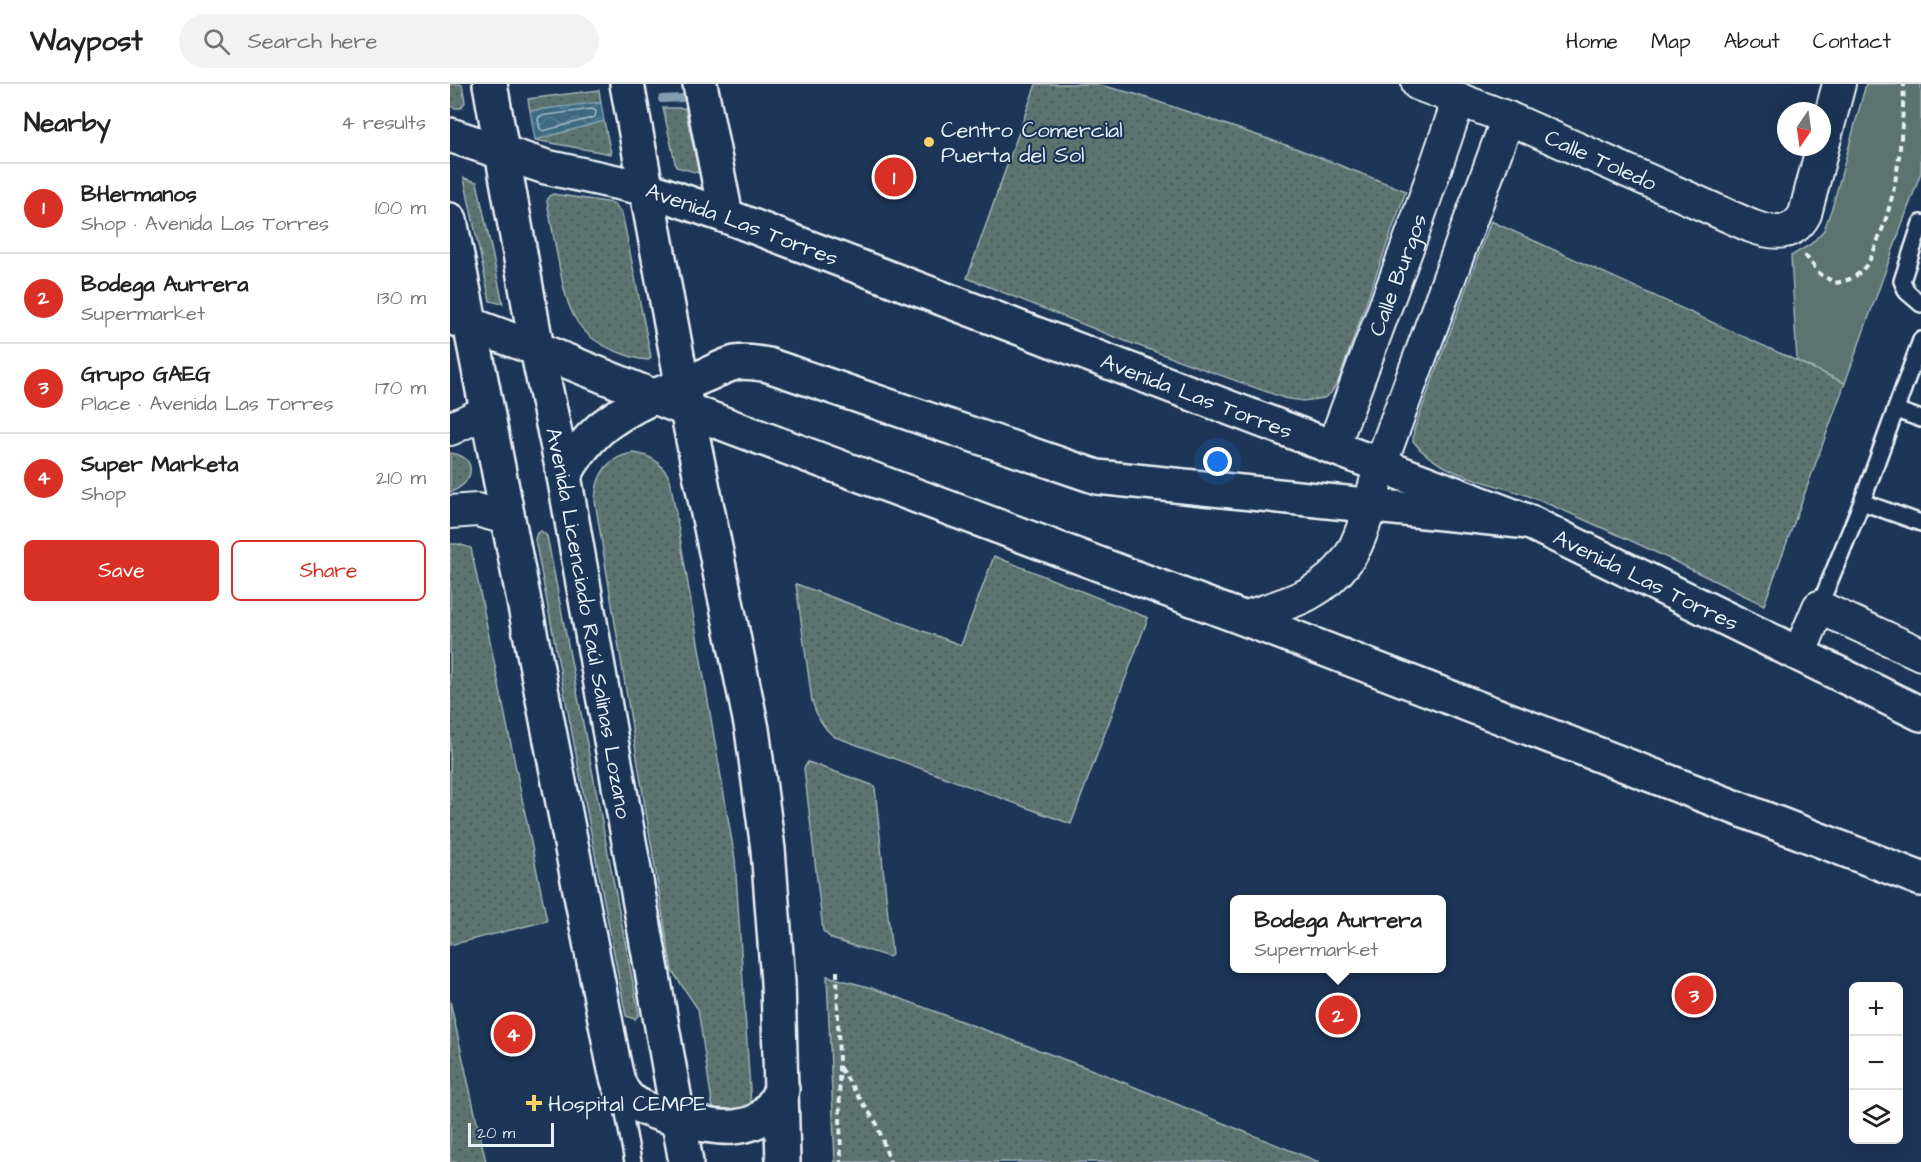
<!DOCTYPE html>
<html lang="en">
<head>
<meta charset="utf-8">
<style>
  :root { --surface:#fff; --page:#f2f2f2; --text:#222; --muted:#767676; --line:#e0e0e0; --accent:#d93025 }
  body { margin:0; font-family:"Architects Daughter",sans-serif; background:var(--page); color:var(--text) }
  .controls { position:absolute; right:18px; bottom:18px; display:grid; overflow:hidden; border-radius:9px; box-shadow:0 6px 24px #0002 }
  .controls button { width:54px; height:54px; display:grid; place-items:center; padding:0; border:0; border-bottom:2px solid var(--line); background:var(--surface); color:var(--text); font:30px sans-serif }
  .compass { position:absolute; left:1327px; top:18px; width:54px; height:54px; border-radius:50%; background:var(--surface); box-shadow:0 6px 24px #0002; rotate:193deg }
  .scale { position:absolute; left:18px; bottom:15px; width:86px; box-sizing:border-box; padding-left:6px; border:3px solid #e8f1f8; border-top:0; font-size:16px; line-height:21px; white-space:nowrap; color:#e8f1f8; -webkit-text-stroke:4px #1d3557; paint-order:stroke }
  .you { position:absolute; left:768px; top:378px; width:21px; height:21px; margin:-15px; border:4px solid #fff; border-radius:50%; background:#1a73e8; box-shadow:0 0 0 9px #1a73e833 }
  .badge { display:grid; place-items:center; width:39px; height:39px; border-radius:50%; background:var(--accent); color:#fff; font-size:20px; font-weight:700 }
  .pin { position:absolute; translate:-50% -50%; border:3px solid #fff; box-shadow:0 2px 6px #0006 }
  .popup { position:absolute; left:780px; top:811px; width:216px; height:78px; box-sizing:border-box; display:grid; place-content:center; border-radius:9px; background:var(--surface); filter:drop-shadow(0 2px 4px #0005); font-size:20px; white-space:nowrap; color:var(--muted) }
  .popup b { font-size:22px; color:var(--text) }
  .popup::after { content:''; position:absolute; left:50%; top:100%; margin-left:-12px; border:12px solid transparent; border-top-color:var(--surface) }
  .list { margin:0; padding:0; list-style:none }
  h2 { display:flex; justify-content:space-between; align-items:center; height:78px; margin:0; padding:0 24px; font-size:26px }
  h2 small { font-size:20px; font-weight:400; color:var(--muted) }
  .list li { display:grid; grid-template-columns:39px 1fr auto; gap:18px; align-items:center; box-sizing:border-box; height:90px; padding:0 24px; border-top:2px solid var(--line) }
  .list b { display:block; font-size:22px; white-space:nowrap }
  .list p { margin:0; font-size:20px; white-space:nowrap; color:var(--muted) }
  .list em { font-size:20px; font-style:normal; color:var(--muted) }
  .actions { display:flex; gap:12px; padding:18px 24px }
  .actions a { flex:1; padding:14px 0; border:2px solid var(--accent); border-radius:9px; text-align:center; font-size:21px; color:var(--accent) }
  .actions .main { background:var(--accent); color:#fff }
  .icon { flex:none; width:33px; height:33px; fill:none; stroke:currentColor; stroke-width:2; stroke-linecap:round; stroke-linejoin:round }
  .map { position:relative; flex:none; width:1471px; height:1078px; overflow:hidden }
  header { display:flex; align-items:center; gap:36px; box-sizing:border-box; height:84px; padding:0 30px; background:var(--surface); border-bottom:2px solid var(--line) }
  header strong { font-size:28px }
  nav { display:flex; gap:33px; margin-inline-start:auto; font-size:21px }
  .search { width:420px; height:54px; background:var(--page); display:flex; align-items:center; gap:15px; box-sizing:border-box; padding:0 21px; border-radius:33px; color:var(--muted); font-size:22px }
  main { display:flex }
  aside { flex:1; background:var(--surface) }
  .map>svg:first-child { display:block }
</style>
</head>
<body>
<header>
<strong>Waypost</strong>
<div class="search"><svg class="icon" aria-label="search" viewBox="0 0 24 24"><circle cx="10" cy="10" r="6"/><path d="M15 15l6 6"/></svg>Search here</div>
<nav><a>Home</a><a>Map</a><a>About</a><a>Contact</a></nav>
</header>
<main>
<aside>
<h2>Nearby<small>4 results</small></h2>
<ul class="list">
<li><span class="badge">1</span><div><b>BHermanos</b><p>Shop · Avenida Las Torres</p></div><em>100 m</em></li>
<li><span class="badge">2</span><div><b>Bodega Aurrera</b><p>Supermarket</p></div><em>130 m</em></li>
<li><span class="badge">3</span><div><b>Grupo GAEG</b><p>Place · Avenida Las Torres</p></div><em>170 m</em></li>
<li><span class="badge">4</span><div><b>Super Marketa</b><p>Shop</p></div><em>210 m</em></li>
</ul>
<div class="actions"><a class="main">Save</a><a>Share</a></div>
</aside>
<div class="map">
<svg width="1471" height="1078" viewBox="0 0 1471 1078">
  <defs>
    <pattern id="grass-dots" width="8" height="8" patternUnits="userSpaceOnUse" patternTransform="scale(1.5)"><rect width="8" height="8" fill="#5c736f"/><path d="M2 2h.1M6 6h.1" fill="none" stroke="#505b5b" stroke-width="1.8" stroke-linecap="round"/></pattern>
    <pattern id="water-waves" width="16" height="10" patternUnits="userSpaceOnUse" patternTransform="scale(1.5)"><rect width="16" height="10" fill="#3d6981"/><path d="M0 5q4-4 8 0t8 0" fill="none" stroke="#597f94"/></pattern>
  </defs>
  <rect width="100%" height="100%" fill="#1d3557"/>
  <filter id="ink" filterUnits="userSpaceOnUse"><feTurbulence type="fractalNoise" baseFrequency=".0167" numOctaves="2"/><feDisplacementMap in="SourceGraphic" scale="12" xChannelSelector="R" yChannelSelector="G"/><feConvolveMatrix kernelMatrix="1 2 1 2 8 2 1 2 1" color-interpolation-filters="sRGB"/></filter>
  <g filter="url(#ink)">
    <!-- grass -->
    <path fill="url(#grass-dots)" stroke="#a2b2b4" stroke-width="1.5" d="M 0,0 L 12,0 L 15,18 L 11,24 L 4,24 L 0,21 Z
      M 586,0 L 646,0 L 685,10 L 848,65 L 956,107 L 888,298 L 881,309 L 874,314 L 853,317 L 834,314 L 667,254 L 517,194 Z
      M 149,6 L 151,19 L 80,27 L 78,15 Z
      M 213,24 L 235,24 L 249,89 L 226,83 Z
      M 154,37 L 161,70 L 85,56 Z
      M 14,94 L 27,98 L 53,220 L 40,217 Z
      M 103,110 L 163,119 L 172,129 L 201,273 L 199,276 C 189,276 178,272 168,268 C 124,252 117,223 109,181 C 105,160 101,138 97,117 L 99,112 Z
      M 1041,137 L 1395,299 L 1314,521 C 1262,496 1210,469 1157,446 C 1132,435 1107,423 1081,413 C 1043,398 989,392 963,357 L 964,346 Z
      M 0,369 C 29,372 25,400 0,408 Z
      M 183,369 C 201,371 211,378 220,395 L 285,775 L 301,1022 L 296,1027 L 269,1028 L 263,1025 L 248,925 L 222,887 L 145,417 C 146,391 157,373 183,369 Z
      M 91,447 L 97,452 L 189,930 L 185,935 L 176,932 L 85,455 L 87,449 Z
      M 0,460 L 8,460 L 21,464 L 97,837 L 0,861 Z
      M 544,472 L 698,534 L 621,740 L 383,652 C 372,642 366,631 362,617 L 346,500 L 511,561 Z
      M 358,678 L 422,701 L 425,704 L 442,871 L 439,873 L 382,855 L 373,847 L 354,684 Z
      M 377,892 L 422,904 L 648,988 L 869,1078 L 385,1078 Z
      M 0,917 L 36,1078 L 0,1078 Z"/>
    <!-- park -->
    <path fill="#5c736f" stroke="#a2b2b4" stroke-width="1.5" d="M 1416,0 L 1471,0 L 1471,88 L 1395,299 L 1347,277 L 1341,172 L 1361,160 L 1374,146 L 1383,121 Z"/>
    <!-- water -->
    <path fill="url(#water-waves)" stroke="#819fb1" stroke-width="1.5" d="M 142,19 L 151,19 L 154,37 L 85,56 L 80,27 Z"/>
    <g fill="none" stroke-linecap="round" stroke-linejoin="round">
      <!-- shore -->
      <path stroke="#a4bbc8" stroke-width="1.5" d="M 142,25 L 146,27 L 145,33 L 93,47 L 90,45 L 88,35 L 90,32 Z"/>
      <!-- stream -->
      <path stroke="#819fb1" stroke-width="8" d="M 212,15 L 233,14"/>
      <defs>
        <path id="lane" d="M 1471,139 L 1452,197 L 1457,208 L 1471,220
          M 1446,326 L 1471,335
          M 1412,418 L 1471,439
          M 1369,523 L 1412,418 L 1471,256
          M 171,1013 L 183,1078"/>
        <g id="street">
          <path id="s1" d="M 968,0 L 1058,34 L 1301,142 C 1322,150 1343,153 1355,130 L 1389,0"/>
          <path d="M 0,345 L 36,328"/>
          <path id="s2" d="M 883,363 L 966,140 L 1009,15"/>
          <path d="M 0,428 L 27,426 L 57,434"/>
          <path d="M 793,534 C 835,520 870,514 898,475 C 917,448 923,400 935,368 C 976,257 1017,146 1058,34"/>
          <path d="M 1349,570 L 1369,523 L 1471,570"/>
        </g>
        <g id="secondary">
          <path d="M 250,0 L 276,132"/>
          <path id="s3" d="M 0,51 L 96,83 L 198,105 L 276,132 L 1079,438 L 1471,630"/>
          <path d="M 0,233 L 87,265 L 237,326 L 825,546 L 1471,795"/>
        </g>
        <g id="primary">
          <path id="s4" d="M 40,0 L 87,265 L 114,392 L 236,1078"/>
          <path d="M 177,0 L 237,326 L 302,645 L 318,765 L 328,898 L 333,1078"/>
          <path d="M 0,136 L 163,976 C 166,990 168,1004 178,1014 C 194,1030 261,1045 284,1043 C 292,1042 303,1040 310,1035 C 320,1028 326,1015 332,1005"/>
          <path d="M 114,392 C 124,373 135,358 151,344 C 180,321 216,307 251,293 C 262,289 273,282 285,279 C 296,277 306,279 318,281 L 647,393 L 1079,438"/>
        </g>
      </defs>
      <!-- lane casing -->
      <use href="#lane" stroke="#e8f1f8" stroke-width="20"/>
      <!-- street casing -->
      <use href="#street" stroke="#e8f1f8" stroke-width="36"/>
      <!-- secondary casing -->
      <use href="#secondary" stroke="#e8f1f8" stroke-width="38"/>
      <!-- primary casing -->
      <use href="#primary" stroke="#e8f1f8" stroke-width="38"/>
      <!-- path -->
      <path stroke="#e8f1f8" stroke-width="4" stroke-dasharray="6 4.5" stroke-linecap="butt" d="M 1355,171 L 1370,190 L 1385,199 C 1396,197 1406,194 1413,185 C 1421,177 1424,166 1428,156 C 1449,106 1452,53 1454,0
        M 387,887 L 391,1078
        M 390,984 L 427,1040 L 440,1078"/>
      <!-- lane -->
      <use href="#lane" stroke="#1d3557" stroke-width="15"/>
      <!-- street -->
      <use href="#street" stroke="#1d3557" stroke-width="32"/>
      <!-- secondary -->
      <use href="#secondary" stroke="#1d3557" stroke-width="33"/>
      <!-- primary -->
      <use href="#primary" stroke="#1d3557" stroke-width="33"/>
    </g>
  </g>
  <!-- markers -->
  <g fill="#ffd166" stroke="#1d3557" stroke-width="2">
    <circle cx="479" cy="58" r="6"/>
    <path d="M81 1010h6v6h6v6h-6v6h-6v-6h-6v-6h6z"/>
  </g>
  <g text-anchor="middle" stroke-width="4.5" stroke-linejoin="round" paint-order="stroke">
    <!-- poi labels -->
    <g font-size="22" fill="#e8f1f8" stroke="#1d3557" text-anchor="start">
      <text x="491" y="53">Centro Comercial<tspan x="491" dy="25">Puerta del Sol</tspan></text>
      <text x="98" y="1027">Hospital CEMPE</text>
    </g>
    <!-- street labels -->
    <g font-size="22" fill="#e8f1f8" stroke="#1d3557">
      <text dy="8" stroke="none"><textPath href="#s1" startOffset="198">Calle Toledo</textPath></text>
      <text dy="8" stroke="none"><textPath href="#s3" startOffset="306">Avenida Las Torres</textPath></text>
      <text dy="8" stroke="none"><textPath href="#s2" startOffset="184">Calle Burgos</textPath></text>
      <text dy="8" stroke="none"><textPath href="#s3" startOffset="792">Avenida Las Torres</textPath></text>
      <text dy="8" stroke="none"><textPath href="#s3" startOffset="1278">Avenida Las Torres</textPath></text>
      <text dy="8" stroke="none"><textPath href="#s4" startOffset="548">Avenida Licenciado Raúl Salinas Lozano</textPath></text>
    </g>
  </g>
</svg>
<div class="controls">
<button>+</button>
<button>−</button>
<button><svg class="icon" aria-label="layers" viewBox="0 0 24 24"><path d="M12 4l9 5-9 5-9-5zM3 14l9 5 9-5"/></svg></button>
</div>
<svg class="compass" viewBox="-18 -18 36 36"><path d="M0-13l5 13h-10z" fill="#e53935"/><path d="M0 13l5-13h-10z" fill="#767676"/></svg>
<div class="scale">20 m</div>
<div class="you"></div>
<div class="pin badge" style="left:444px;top:93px">1</div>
<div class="pin badge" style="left:888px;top:931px">2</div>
<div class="popup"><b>Bodega Aurrera</b>Supermarket</div>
<div class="pin badge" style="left:1244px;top:911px">3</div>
<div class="pin badge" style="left:63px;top:950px">4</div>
</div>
</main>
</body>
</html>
